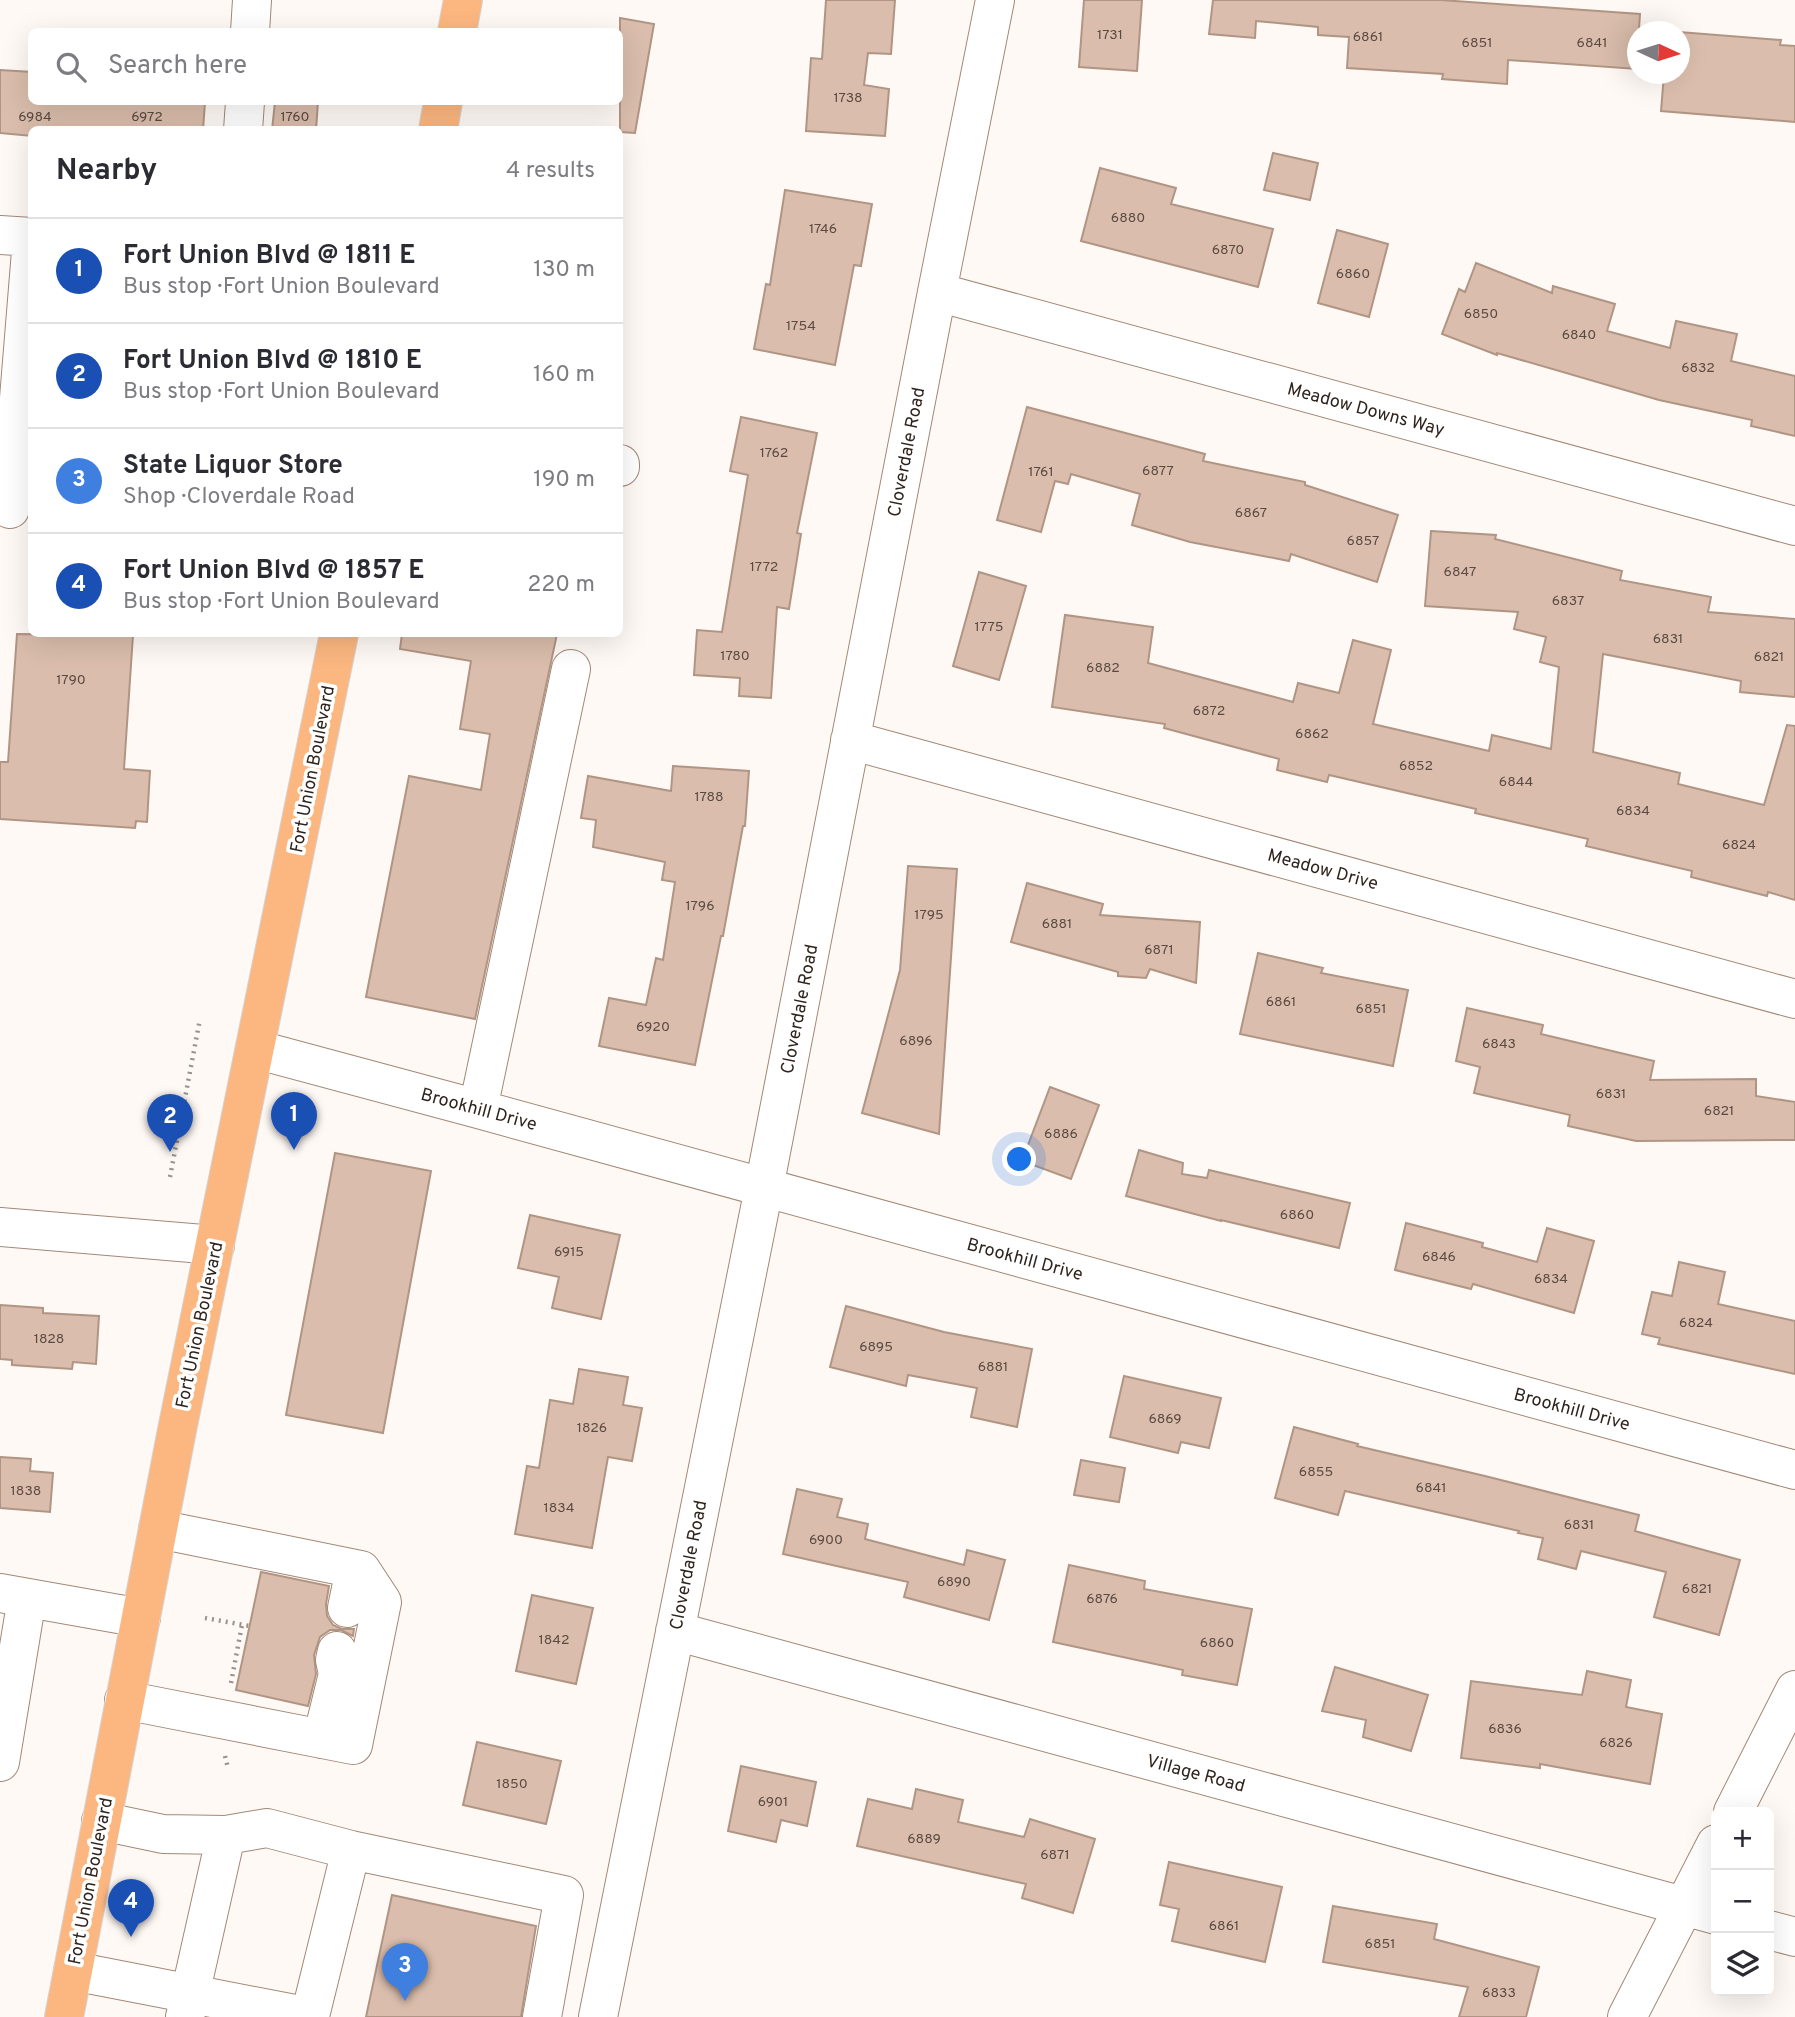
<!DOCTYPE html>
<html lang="en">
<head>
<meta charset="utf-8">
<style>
  :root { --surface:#fff; --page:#f2f2f3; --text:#2b2b33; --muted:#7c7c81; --line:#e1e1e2; --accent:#945221 }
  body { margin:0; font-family:Overpass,sans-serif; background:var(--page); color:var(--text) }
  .controls { position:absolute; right:21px; bottom:21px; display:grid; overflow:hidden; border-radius:10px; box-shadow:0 7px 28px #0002 }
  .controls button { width:63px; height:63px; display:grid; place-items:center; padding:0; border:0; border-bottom:2px solid var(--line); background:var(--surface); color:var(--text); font:35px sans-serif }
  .compass { position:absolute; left:1627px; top:21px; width:63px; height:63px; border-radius:50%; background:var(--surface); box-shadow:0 7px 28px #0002; rotate:94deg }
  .you { position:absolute; left:1020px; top:1160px; width:24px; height:24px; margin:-18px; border:5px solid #fff; border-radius:50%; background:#1a73e8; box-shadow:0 0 0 10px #1a73e833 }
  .badge { display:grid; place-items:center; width:46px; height:46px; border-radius:50%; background:var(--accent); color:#fff; font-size:23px; font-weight:700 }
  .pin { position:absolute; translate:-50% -58px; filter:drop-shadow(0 2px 4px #0008) }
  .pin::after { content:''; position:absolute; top:37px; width:24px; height:21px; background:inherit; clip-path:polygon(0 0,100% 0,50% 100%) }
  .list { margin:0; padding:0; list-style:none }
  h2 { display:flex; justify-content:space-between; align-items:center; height:91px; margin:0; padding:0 28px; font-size:30px }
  h2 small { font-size:23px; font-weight:400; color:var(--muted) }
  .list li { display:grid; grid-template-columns:46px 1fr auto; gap:21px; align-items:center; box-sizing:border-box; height:105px; padding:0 28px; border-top:2px solid var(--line) }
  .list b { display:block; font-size:26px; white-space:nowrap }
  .list p { margin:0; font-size:23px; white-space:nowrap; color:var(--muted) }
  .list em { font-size:23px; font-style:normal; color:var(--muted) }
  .icon { flex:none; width:38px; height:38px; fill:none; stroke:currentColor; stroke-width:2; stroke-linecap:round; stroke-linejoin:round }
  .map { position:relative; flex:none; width:1795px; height:2017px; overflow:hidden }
  .search { position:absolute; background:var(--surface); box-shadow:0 7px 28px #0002; left:28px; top:28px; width:595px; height:77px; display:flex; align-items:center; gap:18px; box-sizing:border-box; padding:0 24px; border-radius:10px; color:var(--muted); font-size:26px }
  .panel { position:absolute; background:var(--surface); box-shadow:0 7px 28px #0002; left:28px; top:126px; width:595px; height:511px; border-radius:10px }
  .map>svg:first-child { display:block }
</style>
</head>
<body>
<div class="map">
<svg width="1795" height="2017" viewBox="0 0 1795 2017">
  <rect width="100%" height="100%" fill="#fff9f5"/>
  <!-- building -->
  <path fill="#dabdac" stroke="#b19584" stroke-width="2" d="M 826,0 L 895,0 L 891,54 L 868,53 L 864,85 L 889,89 L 885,136 L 806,131 L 811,58 L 822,59 Z
    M 1084,0 L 1142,0 L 1137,71 L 1079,67 Z
    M 1213,0 L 1441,0 L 1640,14 L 1639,29 L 1672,32 L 1637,32 L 1637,69 L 1508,60 L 1507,84 L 1442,79 L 1443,74 L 1347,68 L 1349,37 L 1318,35 L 1318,27 L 1256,21 L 1255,38 L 1209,34 Z
    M 620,18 L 654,24 L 635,133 L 620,132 Z
    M 1679,32 L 1781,40 L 1780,45 L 1795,46 L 1795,122 L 1661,111 L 1664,74 L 1679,74 Z
    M 0,70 L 32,72 L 32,102 L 205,102 L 203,130 L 32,130 L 32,136 L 0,133 Z
    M 275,102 L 318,102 L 316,130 L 272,130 Z
    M 1273,153 L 1318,163 L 1310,200 L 1264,190 Z
    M 1100,168 L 1176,188 L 1171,204 L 1273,229 L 1258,287 L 1081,241 Z
    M 785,190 L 872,204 L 861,266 L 854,265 L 835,365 L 754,349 L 766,284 L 770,285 Z
    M 1337,230 L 1388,244 L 1369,317 L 1318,303 Z
    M 1476,263 L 1552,293 L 1553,286 L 1615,304 L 1607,331 L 1670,348 L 1676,321 L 1737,334 L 1731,361 L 1795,376 L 1795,436 L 1751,426 L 1752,420 L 1659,400 L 1497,353 L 1497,355 L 1442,334 L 1459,289 L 1465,292 Z
    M 1027,407 L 1205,454 L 1203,461 L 1305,482 L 1305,485 L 1398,515 L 1377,582 L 1291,554 L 1289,561 L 1190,542 L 1132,525 L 1140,494 L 1071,474 L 1068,484 L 1055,481 L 1041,532 L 997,520 Z
    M 741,417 L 817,433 L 797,533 L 801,534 L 789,609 L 777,607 L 771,698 L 739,696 L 740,678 L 694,675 L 697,630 L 722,632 L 748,475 L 730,471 Z
    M 1431,531 L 1496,535 L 1495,539 L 1622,571 L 1620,580 L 1711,597 L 1708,612 L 1795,619 L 1795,697 L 1740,692 L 1741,681 L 1603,654 L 1593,752 L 1680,773 L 1678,784 L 1764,805 L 1787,725 L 1795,726 L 1795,900 L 1768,892 L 1767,896 L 1691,877 L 1692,871 L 1586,846 L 1588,839 L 1475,813 L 1476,809 L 1329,775 L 1327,782 L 1277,770 L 1279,759 L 1164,728 L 1165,724 L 1052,707 L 1065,615 L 1153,627 L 1148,663 L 1293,702 L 1298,683 L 1339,693 L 1353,640 L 1391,650 L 1373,724 L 1489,751 L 1492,735 L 1551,749 L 1559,667 L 1540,662 L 1546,637 L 1514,629 L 1518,612 L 1425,606 Z
    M 979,572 L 1026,586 L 999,680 L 953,666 Z
    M 17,634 L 133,635 L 124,769 L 150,771 L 147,822 L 136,821 L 135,828 L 0,819 L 0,762 L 8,762 Z
    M 402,634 L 557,634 L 475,1019 L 366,997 L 409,776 L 481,790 L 490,734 L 460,729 L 471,661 L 400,649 Z
    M 673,766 L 749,771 L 745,826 L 743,826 L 723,936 L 721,936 L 695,1065 L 599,1046 L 609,998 L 646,1005 L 656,958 L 663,960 L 675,882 L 662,880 L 665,862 L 593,847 L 596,820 L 581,818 L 588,776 L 671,791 Z
    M 908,866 L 957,869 L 939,1134 L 862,1113 L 900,970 Z
    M 1027,883 L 1103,904 L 1100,915 L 1200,922 L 1196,983 L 1150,969 L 1146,978 L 1118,976 L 1118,972 L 1011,942 Z
    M 1258,953 L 1323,968 L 1321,973 L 1408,990 L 1393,1066 L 1240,1034 Z
    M 1467,1008 L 1543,1025 L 1541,1034 L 1654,1061 L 1650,1080 L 1756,1079 L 1756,1096 L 1795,1102 L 1795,1140 L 1636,1141 L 1568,1126 L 1570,1115 L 1474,1093 L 1480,1067 L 1456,1061 Z
    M 1050,1087 L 1099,1105 L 1071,1179 L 1022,1161 Z
    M 1139,1150 L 1183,1163 L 1182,1174 L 1207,1178 L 1209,1170 L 1350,1203 L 1339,1248 L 1221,1220 L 1221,1221 L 1126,1196 Z
    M 335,1153 L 431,1171 L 383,1433 L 286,1415 Z
    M 530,1215 L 620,1235 L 601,1319 L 552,1308 L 559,1277 L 518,1268 Z
    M 1406,1223 L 1483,1243 L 1482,1247 L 1537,1262 L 1547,1228 L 1594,1241 L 1574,1313 L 1473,1284 L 1471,1289 L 1395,1270 Z
    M 1679,1262 L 1725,1272 L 1718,1304 L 1795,1321 L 1795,1374 L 1658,1344 L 1660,1338 L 1642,1334 L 1652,1292 L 1672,1296 Z
    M 0,1305 L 43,1308 L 43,1313 L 99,1316 L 96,1364 L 73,1362 L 72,1369 L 12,1365 L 12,1360 L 0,1359 Z
    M 846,1306 L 944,1332 L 1032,1349 L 1017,1427 L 971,1417 L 977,1388 L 908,1375 L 906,1386 L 830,1367 Z
    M 579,1369 L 628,1377 L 623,1405 L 642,1408 L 632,1461 L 608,1457 L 592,1548 L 515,1534 L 527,1466 L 539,1468 L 550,1400 L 573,1404 Z
    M 1124,1376 L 1221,1398 L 1209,1448 L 1181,1442 L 1178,1453 L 1110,1437 Z
    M 1294,1427 L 1358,1444 L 1357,1446 L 1485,1476 L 1639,1515 L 1635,1531 L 1740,1560 L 1719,1635 L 1654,1617 L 1666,1572 L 1581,1551 L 1576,1569 L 1538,1559 L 1543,1538 L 1518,1533 L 1519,1531 L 1345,1491 L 1338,1515 L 1275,1498 Z
    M 0,1457 L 31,1459 L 30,1471 L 53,1473 L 50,1512 L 0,1508 Z
    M 1081,1460 L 1125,1468 L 1119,1502 L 1074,1495 Z
    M 797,1489 L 842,1499 L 837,1517 L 868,1524 L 865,1539 L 964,1565 L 967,1550 L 1005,1560 L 989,1620 L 904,1597 L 908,1582 L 783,1554 Z
    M 1069,1565 L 1145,1581 L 1144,1589 L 1252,1609 L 1237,1685 L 1182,1675 L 1183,1670 L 1053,1642 Z
    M 261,1572 L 329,1586 L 326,1604 L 327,1616 L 333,1625 L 342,1629 L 354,1629 L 353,1636 L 341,1630 L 330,1630 L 320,1637 L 314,1655 L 316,1674 L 308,1706 L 236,1690 Z
    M 532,1595 L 593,1608 L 576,1684 L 516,1671 Z
    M 1335,1667 L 1428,1695 L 1411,1751 L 1363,1737 L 1366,1720 L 1322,1711 Z
    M 1587,1671 L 1631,1680 L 1626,1707 L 1662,1714 L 1650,1784 L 1540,1764 L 1540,1768 L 1461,1758 L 1471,1681 L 1582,1695 Z
    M 477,1742 L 561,1761 L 546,1824 L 463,1805 Z
    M 741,1766 L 816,1782 L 807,1826 L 781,1820 L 776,1842 L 728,1831 Z
    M 916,1789 L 963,1800 L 958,1822 L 1024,1837 L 1030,1819 L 1095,1839 L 1073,1913 L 1022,1898 L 1026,1884 L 857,1846 L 868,1799 L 912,1809 Z
    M 1169,1862 L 1282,1887 L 1265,1962 L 1172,1941 L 1179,1909 L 1160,1905 Z
    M 392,1895 L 536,1926 L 521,2017 L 366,2017 Z
    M 1333,1906 L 1437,1924 L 1434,1939 L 1539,1967 L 1526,2017 L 1459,2017 L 1468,1987 L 1323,1962 Z"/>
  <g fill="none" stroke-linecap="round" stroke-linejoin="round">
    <defs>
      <path id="minor" d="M 250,32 L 252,0
        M 243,130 L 245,102
        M 0,235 L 32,237
        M 937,292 L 1795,526
        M 620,464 L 620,467
        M 10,509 L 32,239
        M 850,740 L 1795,999
        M 255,1049 L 478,1109 L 1795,1470
        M 478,1109 L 571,669
        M 0,1227 L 215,1245
        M 0,1593 L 141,1618
        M 347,1608 L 355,1569
        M 675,1631 L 1716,1915
        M 124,1700 L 353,1745 L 382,1602 L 361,1570 L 158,1529
        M 322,1739 L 338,1674 L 335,1660 L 337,1651
        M 0,1762 L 27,1598
        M 1733,1812 L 1795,1690
        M 101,1821 L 163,1834 L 226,1835 L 267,1828 L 351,1850 L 564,1895 L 542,2017
        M 1769,1930 L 1795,1937
        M 73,1971 L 310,2017
        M 310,2016 L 351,1850
        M 185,2017 L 226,1835
        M 598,2017 L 764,1188 L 937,292 L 995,0
        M 1627,2017 L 1716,1844"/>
      <path id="major" d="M 457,32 L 463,0
        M 438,130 L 443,102
        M 64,2017 L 177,1430 L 339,634"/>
    </defs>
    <!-- minor casing -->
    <use href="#minor" stroke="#a38877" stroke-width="40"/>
    <!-- major casing -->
    <use href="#major" stroke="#d5d3d2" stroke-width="40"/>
    <!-- path -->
    <path stroke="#9b928d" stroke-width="4.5" stroke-dasharray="2 5" stroke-linecap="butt" d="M 170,1177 L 200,1019
      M 205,1618 L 250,1626
      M 231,1683 L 242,1625
      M 225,1756 L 228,1768"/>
    <!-- minor -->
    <use href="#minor" stroke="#fff" stroke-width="38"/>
    <!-- major -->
    <use href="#major" stroke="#fcb780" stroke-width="38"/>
  </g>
  <g text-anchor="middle" stroke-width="7" stroke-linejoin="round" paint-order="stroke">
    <!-- number labels -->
    <g font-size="14" fill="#5a4a41">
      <text x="1110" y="39">1731</text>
      <text x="1368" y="41">6861</text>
      <text x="1477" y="47">6851</text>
      <text x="1592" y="47">6841</text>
      <text x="848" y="102">1738</text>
      <text x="35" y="121">6984</text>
      <text x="147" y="121">6972</text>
      <text x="295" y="121">1760</text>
      <text x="1128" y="222">6880</text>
      <text x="823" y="233">1746</text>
      <text x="1228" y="254">6870</text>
      <text x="1353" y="278">6860</text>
      <text x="1481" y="318">6850</text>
      <text x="801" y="330">1754</text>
      <text x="1579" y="339">6840</text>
      <text x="1698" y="372">6832</text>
      <text x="774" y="457">1762</text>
      <text x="1158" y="475">6877</text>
      <text x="1041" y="476">1761</text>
      <text x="1251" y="517">6867</text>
      <text x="1363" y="545">6857</text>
      <text x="764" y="571">1772</text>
      <text x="1460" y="576">6847</text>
      <text x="1568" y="605">6837</text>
      <text x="989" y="631">1775</text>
      <text x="1668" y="643">6831</text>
      <text x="735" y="660">1780</text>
      <text x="1769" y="661">6821</text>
      <text x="1103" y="672">6882</text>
      <text x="71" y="684">1790</text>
      <text x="1209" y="715">6872</text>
      <text x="1312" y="738">6862</text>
      <text x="1416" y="770">6852</text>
      <text x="1516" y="786">6844</text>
      <text x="709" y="801">1788</text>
      <text x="1633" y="815">6834</text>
      <text x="1739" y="849">6824</text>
      <text x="700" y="910">1796</text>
      <text x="929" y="919">1795</text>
      <text x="1057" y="928">6881</text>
      <text x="1159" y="954">6871</text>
      <text x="1281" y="1006">6861</text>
      <text x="1371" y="1013">6851</text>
      <text x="653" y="1031">6920</text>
      <text x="916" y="1045">6896</text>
      <text x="1499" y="1048">6843</text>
      <text x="1611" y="1098">6831</text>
      <text x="1719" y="1115">6821</text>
      <text x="1061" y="1138">6886</text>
      <text x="1297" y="1219">6860</text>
      <text x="569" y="1256">6915</text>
      <text x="1439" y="1261">6846</text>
      <text x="1551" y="1283">6834</text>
      <text x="1696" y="1327">6824</text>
      <text x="49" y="1343">1828</text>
      <text x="876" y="1351">6895</text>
      <text x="993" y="1371">6881</text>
      <text x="1165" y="1423">6869</text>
      <text x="592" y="1432">1826</text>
      <text x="1316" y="1476">6855</text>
      <text x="1431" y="1492">6841</text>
      <text x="26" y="1495">1838</text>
      <text x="559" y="1512">1834</text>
      <text x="1579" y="1529">6831</text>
      <text x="826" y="1544">6900</text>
      <text x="954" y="1586">6890</text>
      <text x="1697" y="1593">6821</text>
      <text x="1102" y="1603">6876</text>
      <text x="554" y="1644">1842</text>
      <text x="1217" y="1647">6860</text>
      <text x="1505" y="1733">6836</text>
      <text x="1616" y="1747">6826</text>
      <text x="512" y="1788">1850</text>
      <text x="773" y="1806">6901</text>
      <text x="924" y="1843">6889</text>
      <text x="1055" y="1859">6871</text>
      <text x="1224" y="1930">6861</text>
      <text x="1380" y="1948">6851</text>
      <text x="1499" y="1997">6833</text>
    </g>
    <!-- street labels -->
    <g font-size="18" fill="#2f241d" stroke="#fff">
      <text transform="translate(1366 409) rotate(15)" y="6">Meadow Downs Way</text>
      <text transform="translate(906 452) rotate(-79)" y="6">Cloverdale Road</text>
      <text transform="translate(312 769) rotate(-79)" y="6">Fort Union Boulevard</text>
      <text transform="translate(1323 869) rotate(15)" y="6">Meadow Drive</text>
      <text transform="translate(799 1009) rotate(-79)" y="6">Cloverdale Road</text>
      <text transform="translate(479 1109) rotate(15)" y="6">Brookhill Drive</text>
      <text transform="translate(1025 1259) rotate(15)" y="6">Brookhill Drive</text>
      <text transform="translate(199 1325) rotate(-78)" y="6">Fort Union Boulevard</text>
      <text transform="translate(1572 1409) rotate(15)" y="6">Brookhill Drive</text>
      <text transform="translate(688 1565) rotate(-79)" y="6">Cloverdale Road</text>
      <text transform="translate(1196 1773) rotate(15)" y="6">Village Road</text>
      <text transform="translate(90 1881) rotate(-79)" y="6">Fort Union Boulevard</text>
    </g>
  </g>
</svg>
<div class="controls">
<button>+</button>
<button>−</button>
<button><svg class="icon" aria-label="layers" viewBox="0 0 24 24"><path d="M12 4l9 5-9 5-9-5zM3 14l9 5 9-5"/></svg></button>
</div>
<svg class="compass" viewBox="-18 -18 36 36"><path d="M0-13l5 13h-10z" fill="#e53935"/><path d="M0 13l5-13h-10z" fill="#7c7c81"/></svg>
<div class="you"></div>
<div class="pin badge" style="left:294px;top:1150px;background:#1a4fb4">1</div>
<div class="pin badge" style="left:170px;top:1152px;background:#1a4fb4">2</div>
<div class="pin badge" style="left:405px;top:2001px;background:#3f7fe0">3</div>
<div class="pin badge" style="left:131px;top:1937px;background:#1a4fb4">4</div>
<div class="search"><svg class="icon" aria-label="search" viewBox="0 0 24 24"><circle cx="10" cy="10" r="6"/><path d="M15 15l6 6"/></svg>Search here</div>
<section class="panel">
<h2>Nearby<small>4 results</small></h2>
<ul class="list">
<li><span class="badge" style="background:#1a4fb4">1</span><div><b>Fort Union Blvd @ 1811 E</b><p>Bus stop · Fort Union Boulevard</p></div><em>130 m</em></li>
<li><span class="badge" style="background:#1a4fb4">2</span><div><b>Fort Union Blvd @ 1810 E</b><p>Bus stop · Fort Union Boulevard</p></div><em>160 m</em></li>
<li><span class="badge" style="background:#3f7fe0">3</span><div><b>State Liquor Store</b><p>Shop · Cloverdale Road</p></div><em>190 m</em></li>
<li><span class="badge" style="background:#1a4fb4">4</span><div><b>Fort Union Blvd @ 1857 E</b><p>Bus stop · Fort Union Boulevard</p></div><em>220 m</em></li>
</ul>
</section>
</div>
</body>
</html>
